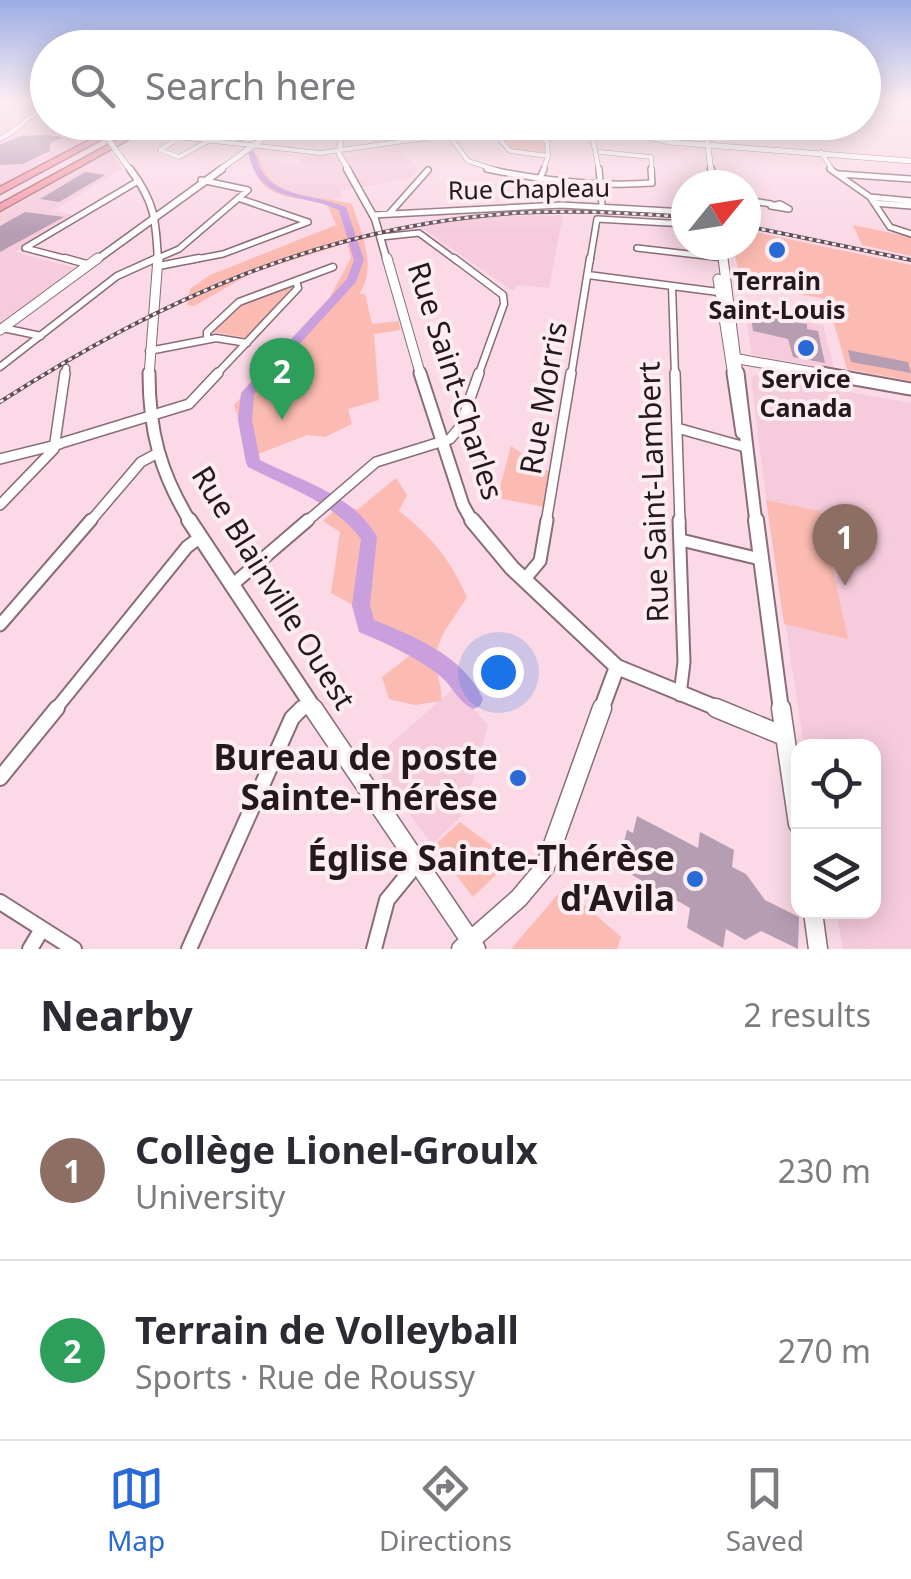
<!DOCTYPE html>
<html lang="en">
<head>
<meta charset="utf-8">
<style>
  :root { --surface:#fff; --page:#f2f2f3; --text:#2b2b33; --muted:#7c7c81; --line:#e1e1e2; --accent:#296ad7 }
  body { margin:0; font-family:"Noto Sans",sans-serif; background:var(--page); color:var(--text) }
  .controls { position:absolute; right:30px; bottom:30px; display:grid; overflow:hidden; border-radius:20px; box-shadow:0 5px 25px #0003 }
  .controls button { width:90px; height:90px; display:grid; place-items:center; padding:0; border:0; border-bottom:2px solid var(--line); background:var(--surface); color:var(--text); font:50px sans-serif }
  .compass { position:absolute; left:671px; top:170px; width:90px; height:90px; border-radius:50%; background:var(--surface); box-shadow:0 5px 25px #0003; rotate:60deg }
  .you { position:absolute; left:498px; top:672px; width:35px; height:35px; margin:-25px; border:8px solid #fff; border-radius:50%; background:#1a73e8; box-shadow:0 0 0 15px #1a73e833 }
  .badge { display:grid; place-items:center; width:65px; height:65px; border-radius:50%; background:var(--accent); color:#fff; font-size:32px; font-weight:700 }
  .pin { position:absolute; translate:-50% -82px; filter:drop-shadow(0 2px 5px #0008) }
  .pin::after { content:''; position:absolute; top:52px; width:35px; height:30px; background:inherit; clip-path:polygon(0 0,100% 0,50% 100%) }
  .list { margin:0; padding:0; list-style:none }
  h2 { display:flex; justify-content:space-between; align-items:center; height:130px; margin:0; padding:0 40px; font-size:42px }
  h2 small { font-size:32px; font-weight:400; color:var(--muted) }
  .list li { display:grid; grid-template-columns:65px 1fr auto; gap:30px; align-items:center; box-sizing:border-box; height:180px; padding:0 40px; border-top:2px solid var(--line) }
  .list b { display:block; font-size:38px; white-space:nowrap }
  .list p { margin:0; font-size:32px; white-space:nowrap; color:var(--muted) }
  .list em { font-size:32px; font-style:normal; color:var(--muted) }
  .icon { flex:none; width:55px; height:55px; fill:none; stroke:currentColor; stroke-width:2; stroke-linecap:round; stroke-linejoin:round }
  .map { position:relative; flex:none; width:911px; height:949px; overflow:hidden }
  .search { position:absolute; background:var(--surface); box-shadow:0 5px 25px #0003; left:30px; right:30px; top:30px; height:110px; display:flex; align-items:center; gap:25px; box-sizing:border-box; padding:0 35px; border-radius:55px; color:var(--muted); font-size:38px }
  .sheet { height:490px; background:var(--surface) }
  nav { display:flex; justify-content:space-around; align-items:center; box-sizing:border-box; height:140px; border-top:2px solid var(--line); background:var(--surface); font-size:28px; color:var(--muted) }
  nav a { display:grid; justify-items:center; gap:5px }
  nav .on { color:var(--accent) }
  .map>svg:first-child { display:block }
</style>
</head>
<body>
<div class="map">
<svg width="911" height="949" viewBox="0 0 911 949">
  <rect width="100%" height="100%" fill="#fbd9e7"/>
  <!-- built -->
  <path fill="#f6ccdd" d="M 47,100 L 48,122 L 92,123 L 100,136 L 0,187 L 0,106 Z
    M 397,148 L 419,169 L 411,178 L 340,191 L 343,197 L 330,200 L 303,198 L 282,190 L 264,172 L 259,159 L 298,164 L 309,154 L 334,155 L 335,159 Z
    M 110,151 L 122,169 L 53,211 L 76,215 L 15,252 L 75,268 L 0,323 L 0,214 Z
    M 563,215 L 549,288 L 518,285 L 513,291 L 419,226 L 480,217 Z
    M 745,313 L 823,325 L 834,369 L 752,355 Z
    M 755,375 L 911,403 L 911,949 L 843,949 L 836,912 L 874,912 L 874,746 L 804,746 L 763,475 L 751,379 Z
    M 454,688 L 488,725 L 464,813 L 432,845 L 371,761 Z"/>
  <!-- green -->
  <path fill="#fbbbb2" d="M 516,122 L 547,141 L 546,155 L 512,152 L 491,128 Z
    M 258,154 C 270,204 315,193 352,204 C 361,231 378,269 359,294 L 365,294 L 372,324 L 398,321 L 401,330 L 374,334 L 379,400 L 348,409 L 352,424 L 325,437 L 307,435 L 251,457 L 234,405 L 334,298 L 331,295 L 351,258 L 347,243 L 252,273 L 194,306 L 187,305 L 190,289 L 210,275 L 336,225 L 327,204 C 291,195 259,202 251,157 Z
    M 853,225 L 911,237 L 911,256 L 862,245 Z
    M 746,230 L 911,265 L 911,381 L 847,369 L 827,299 L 741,284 L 733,245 L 746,245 Z
    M 293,286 L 247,338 L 213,332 L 241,304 Z
    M 511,446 L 555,475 L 549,508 L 497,498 Z
    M 396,478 L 407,495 L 399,511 C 431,536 450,559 467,597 C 455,618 436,636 436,661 C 436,675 443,686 441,701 L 415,705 L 389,699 L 382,677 L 409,656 L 393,631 L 372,637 L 359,624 L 351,604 L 331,593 L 340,532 L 323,521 L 342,503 L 357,510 Z
    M 766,500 L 820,511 L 848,639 L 784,624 Z
    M 460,822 L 511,860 L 473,897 L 434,846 Z
    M 564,887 L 621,937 L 617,949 L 511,949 Z"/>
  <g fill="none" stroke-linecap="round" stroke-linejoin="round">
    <!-- river -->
    <path fill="#c9a0dd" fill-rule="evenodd" d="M 237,122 L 244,122 L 238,134 L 245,143 L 241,145 L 232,134 Z
      M 248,151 L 254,151 C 258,161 261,173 269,180 C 284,196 324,197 346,207 L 364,260 L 356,282 L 254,394 L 252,420 L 260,460 C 301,481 353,494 377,537 L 370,605 L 374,620 C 414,636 465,657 483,699 L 480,706 L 473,709 C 458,702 452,685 439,675 C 415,656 387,644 359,632 L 352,605 L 361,539 C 332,501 288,488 248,467 L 246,463 L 238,420 L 241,393 L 347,279 L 354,260 L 339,210 C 301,192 258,205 248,151 Z"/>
  </g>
  <!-- building -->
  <path fill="#b79db2" d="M 47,135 L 63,137 L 50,143 L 50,151 L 23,164 L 0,165 L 0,145 L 20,136 Z
    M 85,172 L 105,175 L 59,202 L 40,199 Z
    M 25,212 L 64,217 L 0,252 L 0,226 Z
    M 751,315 L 807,324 L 807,329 L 818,331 L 825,363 L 793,357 L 788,339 L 753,331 Z
    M 848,350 L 908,362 L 911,373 L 851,362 Z
    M 637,816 L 698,848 L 700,832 L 734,850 L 732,867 L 746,874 L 765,900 L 799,917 L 798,949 L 761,931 L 745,940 L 726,929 L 723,948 L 687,928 L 690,908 L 625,871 L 629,853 L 622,850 L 627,830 L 633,833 Z"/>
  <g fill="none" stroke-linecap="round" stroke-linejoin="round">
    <defs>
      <path id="minor-far5" d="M 864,103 L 880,104 L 878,100
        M 392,122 L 402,140
        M 439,122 L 468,161 L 499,171
        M 509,122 L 490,128 L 510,151 L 548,156
        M 517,122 L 547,141 L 548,156 L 543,171
        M 573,122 L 593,140 L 599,171
        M 701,122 L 784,137 L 767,135
        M 197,126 L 212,122
        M 195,128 L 160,150 L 179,157 L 208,141
        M 644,136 L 654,132 L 652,122
        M 178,137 L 320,153 L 447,135
        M 0,139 C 19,130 28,114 48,108
        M 600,152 L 651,157 L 652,171
        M 821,152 L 833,171"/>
      <path id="minor-far4" d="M 487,169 C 540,180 598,187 652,183 L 651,169
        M 599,169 L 602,205
        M 830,169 L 870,197 L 890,227 L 911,234
        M 839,174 L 911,179
        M 541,176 L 544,169
        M 870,197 L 911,201
        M 238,198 L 308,222
        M 746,200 L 771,204
        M 874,203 L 911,206
        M 780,204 L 789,209 L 771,206 Z
        M 389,214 L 428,170
        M 373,215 L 561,205 L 686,212
        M 381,237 L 419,233 L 457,261
        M 637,248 L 723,258
        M 75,261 L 25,248 L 138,181
        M 151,261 L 179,249 L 248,190 L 201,180
        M 186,261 L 223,254 L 308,222
        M 590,261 L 597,219 L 686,224"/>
      <path id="minor-far3" d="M 65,258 L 90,265
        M 454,258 L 503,295 L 504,304 L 478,376
        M 159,266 L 199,258
        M 588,275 L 726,293
        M 672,286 L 675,376
        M 3,328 L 41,336
        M 207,339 L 207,332 L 239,302 L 333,267
        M 149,351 L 216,338 L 247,343
        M 0,367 L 117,276 L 157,258
        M 65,376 L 66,368
        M 215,376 L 298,288 L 296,281
        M 571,376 L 590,258"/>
      <path id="minor-far2" d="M 675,373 L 680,523
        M 677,428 L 745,447
        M 55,445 L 189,404 L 218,373
        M 0,459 L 60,444
        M 0,505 L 54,449 L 65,373
        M 89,523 L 141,462 L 158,453
        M 305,523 L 376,462 L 450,439 L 460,427 L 479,373
        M 546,523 L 571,373"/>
      <path id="minor-far1" d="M 679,520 L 684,662 L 680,695
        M 681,540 L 760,559
        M 524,580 L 540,561 L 547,520
        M 231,586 L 308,520
        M 0,625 L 91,520
        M 55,710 L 187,547 L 199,538
        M 300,710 L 308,702"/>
      <path id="minor" d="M 0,778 L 57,708
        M 0,902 L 74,949
        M 30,949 L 42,929
        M 189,949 L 292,718 L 302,708
        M 374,949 L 387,900 L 418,862"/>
      <path id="tertiary-far5" d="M 344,122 L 339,154 L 349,171
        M 620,122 L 641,135 L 669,142 L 911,161
        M 705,122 L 711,171
        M 115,149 L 131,171
        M 218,171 L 286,122"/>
      <path id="tertiary-far4" d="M 130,169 C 155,202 156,220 158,261
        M 347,169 L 375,219 L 387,261
        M 711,169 L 713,185
        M 721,245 L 723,261
        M 95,261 L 222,169"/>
      <path id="tertiary-far3" d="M 387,258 L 421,376
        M 723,258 L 738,376
        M 718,279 L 733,376
        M 0,330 L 98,258
        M 733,358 L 835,376
        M 149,376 L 158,258"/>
      <path id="tertiary-far2" d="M 149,373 C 149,431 160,473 191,523
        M 420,373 L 463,505 L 473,523
        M 733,373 L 742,433
        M 738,373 L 756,523
        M 821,373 L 911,389"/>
      <path id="tertiary-far1" d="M 189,520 L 315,710
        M 472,520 L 512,568 L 617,667 L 722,710
        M 756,520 L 781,710
        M 601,710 L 617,667"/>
      <path id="tertiary" d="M 313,708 L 476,949
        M 716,708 L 784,736
        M 781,708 L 798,824
        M 813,912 L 818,949
        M 461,949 L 519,898 L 545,867 L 602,708"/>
      <path id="motorway" d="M 124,122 L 134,122 L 0,194 L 0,187 Z
        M 150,122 L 160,122 L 0,211 L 0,204 Z"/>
    </defs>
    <!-- minor-far5 casing -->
    <use href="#minor-far5" stroke="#8a6c79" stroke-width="5"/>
    <!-- minor-far4 casing -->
    <use href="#minor-far4" stroke="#8a6c79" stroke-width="8"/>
    <!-- minor-far3 casing -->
    <use href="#minor-far3" stroke="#8a6c79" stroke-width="9"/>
    <!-- minor-far2 casing -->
    <use href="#minor-far2" stroke="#8a6c79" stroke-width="12"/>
    <!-- minor-far1 casing -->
    <use href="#minor-far1" stroke="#8a6c79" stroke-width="15"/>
    <!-- minor casing -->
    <use href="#minor" stroke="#8a6c79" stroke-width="18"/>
    <!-- tertiary-far5 casing -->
    <use href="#tertiary-far5" stroke="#8a6c79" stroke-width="6"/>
    <!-- tertiary-far4 casing -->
    <use href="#tertiary-far4" stroke="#8a6c79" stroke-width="9"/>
    <!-- tertiary-far3 casing -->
    <use href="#tertiary-far3" stroke="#8a6c79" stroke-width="11"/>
    <!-- tertiary-far2 casing -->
    <use href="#tertiary-far2" stroke="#8a6c79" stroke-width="15"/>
    <!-- tertiary-far1 casing -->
    <use href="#tertiary-far1" stroke="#8a6c79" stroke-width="18"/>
    <!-- tertiary casing -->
    <use href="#tertiary" stroke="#8a6c79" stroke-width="21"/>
    <!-- motorway casing -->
    <use href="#motorway" stroke="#a96c77" stroke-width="3"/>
    <!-- minor-far5 -->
    <use href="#minor-far5" stroke="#fff" stroke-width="4"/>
    <!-- minor-far4 -->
    <use href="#minor-far4" stroke="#fff" stroke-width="5"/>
    <!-- minor-far3 -->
    <use href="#minor-far3" stroke="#fff" stroke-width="6"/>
    <!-- minor-far2 -->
    <use href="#minor-far2" stroke="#fff" stroke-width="9"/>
    <!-- minor-far1 -->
    <use href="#minor-far1" stroke="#fff" stroke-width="11"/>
    <!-- minor -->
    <use href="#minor" stroke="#fff" stroke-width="14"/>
    <!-- tertiary-far5 -->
    <use href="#tertiary-far5" stroke="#fff" stroke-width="5"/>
    <!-- tertiary-far4 -->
    <use href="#tertiary-far4" stroke="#fff" stroke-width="6"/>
    <!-- tertiary-far3 -->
    <use href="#tertiary-far3" stroke="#fff" stroke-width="9"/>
    <!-- tertiary-far2 -->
    <use href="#tertiary-far2" stroke="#fff" stroke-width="11"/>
    <!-- tertiary-far1 -->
    <use href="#tertiary-far1" stroke="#fff" stroke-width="14"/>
    <!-- tertiary -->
    <use href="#tertiary" stroke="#fff" stroke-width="18"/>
    <!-- motorway -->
    <use href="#motorway" fill="#f19aa8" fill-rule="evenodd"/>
    <defs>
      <path id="rail" d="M 746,226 L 911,260
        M 0,402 C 156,302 316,229 503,214 C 564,209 625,213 686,217"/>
    </defs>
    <!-- rail casing -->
    <use href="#rail" stroke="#604e56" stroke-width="4"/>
    <!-- rail -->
    <use href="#rail" stroke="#fbedf2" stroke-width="2.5" stroke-dasharray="4" stroke-linecap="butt"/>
    <defs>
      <path id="tertiary-bridge" d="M 104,133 L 115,149"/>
    </defs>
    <!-- tertiary-bridge casing -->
    <use href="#tertiary-bridge" stroke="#8a6c79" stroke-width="6" stroke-linecap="butt"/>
    <!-- tertiary-bridge -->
    <use href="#tertiary-bridge" stroke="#fff" stroke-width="5"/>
  </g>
  <!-- sky -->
  <linearGradient id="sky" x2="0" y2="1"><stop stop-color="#9bace4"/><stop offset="0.43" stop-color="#fdeef4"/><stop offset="1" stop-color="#fdeef4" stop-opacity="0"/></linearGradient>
  <rect width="911" height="233" fill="url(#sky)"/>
  <!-- markers -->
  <g fill="#296ad7" stroke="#fbedf2" stroke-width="4">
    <circle cx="777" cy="250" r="10"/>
    <circle cx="806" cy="348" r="10"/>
    <circle cx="518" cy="778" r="10"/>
    <circle cx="695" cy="879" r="10"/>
  </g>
  <g text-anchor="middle" stroke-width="8" stroke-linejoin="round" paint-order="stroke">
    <!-- far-street labels -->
    <g font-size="25" fill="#24181d" stroke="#fbedf2">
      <text transform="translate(529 189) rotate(-1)" y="9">Rue Chapleau</text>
    </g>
    <!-- far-poi labels -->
    <g font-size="25" font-weight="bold" fill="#24181d" stroke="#fbedf2">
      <text x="777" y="290">Terrain<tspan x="777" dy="29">Saint-Louis</tspan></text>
      <text x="806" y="388">Service<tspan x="806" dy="29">Canada</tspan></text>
    </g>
    <!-- street labels -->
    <g font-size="30" fill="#24181d" stroke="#fbedf2">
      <text transform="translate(455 381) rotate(72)" y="10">Rue Saint-Charles</text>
      <text transform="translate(544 398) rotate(-80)" y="10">Rue Morris</text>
      <text transform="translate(654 492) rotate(-92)" y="10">Rue Saint-Lambert</text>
      <text transform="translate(273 588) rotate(58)" y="10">Rue Blainville Ouest</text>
    </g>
    <!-- near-poi labels -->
    <g font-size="35" font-weight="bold" fill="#24181d" stroke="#fbedf2" text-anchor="end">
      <text x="498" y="770">Bureau de poste<tspan x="498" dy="40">Sainte-Thérèse</tspan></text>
      <text x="675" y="871">Église Sainte-Thérèse<tspan x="675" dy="40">d'Avila</tspan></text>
    </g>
  </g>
</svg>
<div class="controls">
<button><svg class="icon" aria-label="locate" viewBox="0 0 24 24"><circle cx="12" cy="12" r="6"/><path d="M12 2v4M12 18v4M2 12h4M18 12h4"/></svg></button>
<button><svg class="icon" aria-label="layers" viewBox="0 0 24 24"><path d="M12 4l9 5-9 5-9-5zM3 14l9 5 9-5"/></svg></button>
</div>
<svg class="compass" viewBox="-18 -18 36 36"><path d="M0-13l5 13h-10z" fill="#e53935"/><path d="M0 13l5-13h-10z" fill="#7c7c81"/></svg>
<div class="you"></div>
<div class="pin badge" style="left:845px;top:586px;background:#8d6e63">1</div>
<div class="pin badge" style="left:282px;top:420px;background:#2e9e5b">2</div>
<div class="search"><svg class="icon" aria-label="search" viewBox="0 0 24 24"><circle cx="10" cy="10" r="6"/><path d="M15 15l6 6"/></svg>Search here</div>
</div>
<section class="sheet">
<h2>Nearby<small>2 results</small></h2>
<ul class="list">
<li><span class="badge" style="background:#8d6e63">1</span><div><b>Collège Lionel-Groulx</b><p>University</p></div><em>230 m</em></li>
<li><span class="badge" style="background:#2e9e5b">2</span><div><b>Terrain de Volleyball</b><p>Sports · Rue de Roussy</p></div><em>270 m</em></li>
</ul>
</section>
<nav>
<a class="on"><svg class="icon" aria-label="map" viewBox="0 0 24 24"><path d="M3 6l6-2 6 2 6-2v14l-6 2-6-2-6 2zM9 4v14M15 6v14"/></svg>Map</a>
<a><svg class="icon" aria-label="directions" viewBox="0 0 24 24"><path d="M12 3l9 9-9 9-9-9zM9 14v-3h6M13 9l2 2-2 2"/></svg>Directions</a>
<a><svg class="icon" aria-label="saved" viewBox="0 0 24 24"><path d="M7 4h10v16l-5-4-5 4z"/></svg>Saved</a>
</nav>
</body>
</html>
